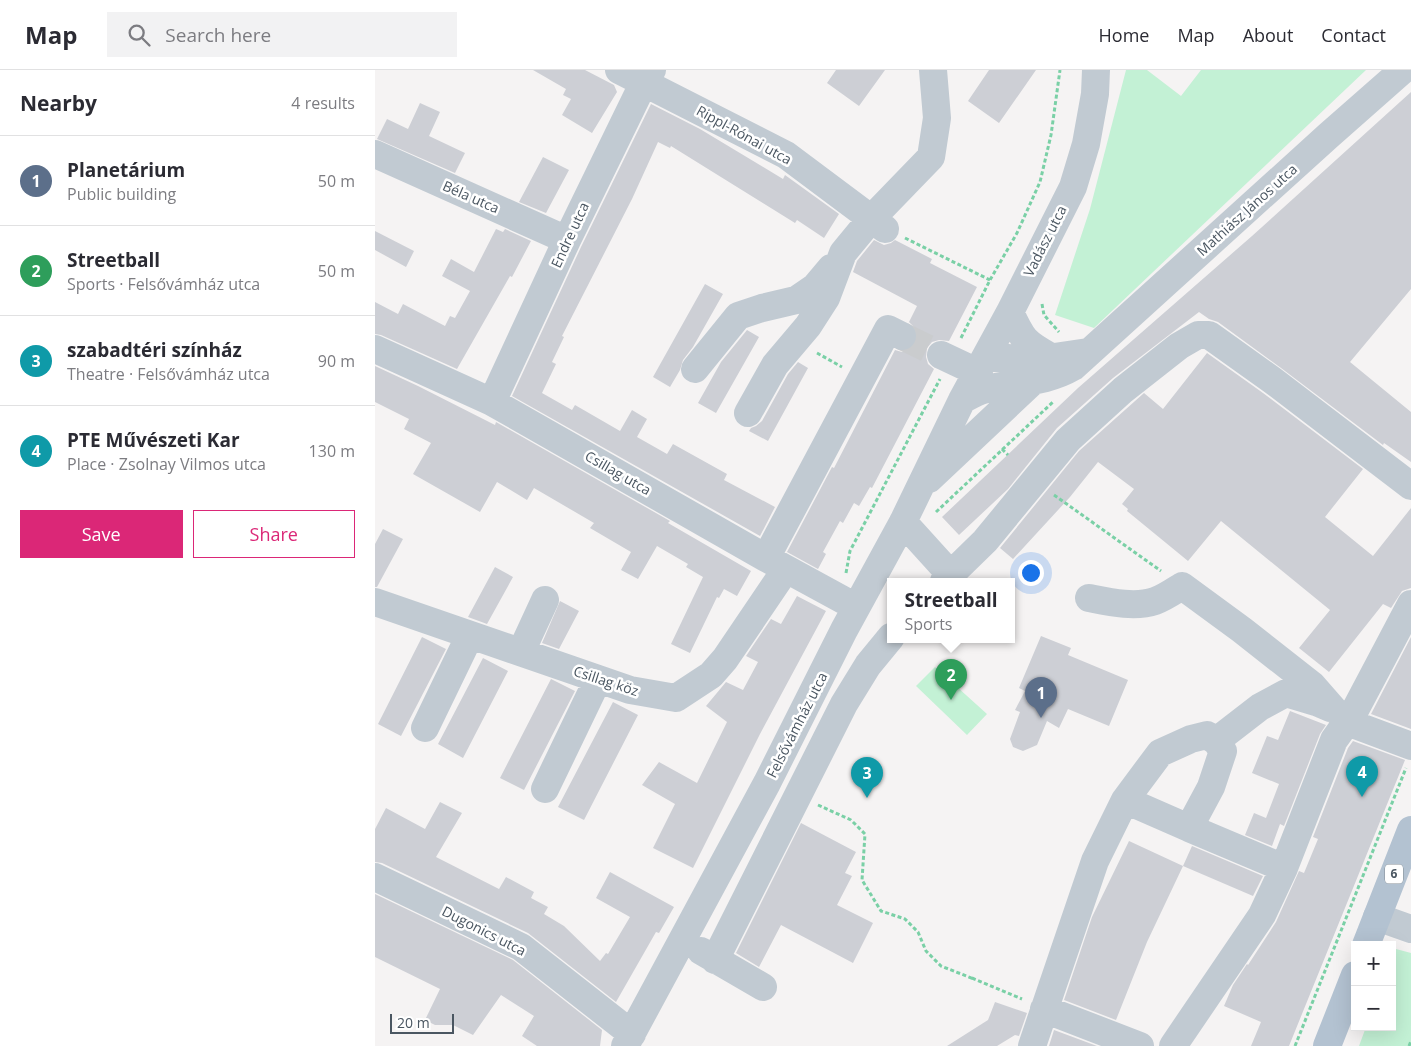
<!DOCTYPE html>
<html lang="en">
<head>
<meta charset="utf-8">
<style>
  :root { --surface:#fff; --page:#f2f2f3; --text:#2b2b33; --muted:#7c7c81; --line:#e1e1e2; --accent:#db2777 }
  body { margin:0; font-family:"Open Sans",sans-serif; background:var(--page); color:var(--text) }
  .controls { position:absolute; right:15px; bottom:15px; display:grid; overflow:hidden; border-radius:0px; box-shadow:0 5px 20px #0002 }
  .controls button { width:45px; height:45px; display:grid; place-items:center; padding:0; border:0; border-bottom:1px solid var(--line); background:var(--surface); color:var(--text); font:25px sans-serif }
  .scale { position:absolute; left:15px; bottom:12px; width:64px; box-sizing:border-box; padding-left:5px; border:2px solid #4a5661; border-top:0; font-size:14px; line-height:18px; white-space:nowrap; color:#4a5661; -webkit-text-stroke:4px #fff; paint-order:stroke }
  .you { position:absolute; left:655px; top:502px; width:18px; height:18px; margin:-12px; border:4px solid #fff; border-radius:50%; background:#1a73e8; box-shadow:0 0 0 8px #1a73e833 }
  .badge { display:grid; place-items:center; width:32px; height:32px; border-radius:50%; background:var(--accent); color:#fff; font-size:16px; font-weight:700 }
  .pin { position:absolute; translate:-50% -41px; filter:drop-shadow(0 1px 2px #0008) }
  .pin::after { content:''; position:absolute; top:26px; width:18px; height:15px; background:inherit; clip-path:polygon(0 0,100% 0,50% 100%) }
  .popup { position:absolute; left:512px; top:508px; width:128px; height:65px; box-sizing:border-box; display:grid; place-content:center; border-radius:0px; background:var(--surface); filter:drop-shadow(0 1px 4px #0005); font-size:16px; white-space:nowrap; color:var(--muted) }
  .popup b { font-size:19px; color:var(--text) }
  .popup::after { content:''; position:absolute; left:50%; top:100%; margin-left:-10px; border:10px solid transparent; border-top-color:var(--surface) }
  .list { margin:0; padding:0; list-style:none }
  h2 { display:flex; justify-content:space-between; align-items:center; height:65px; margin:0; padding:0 20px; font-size:21px }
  h2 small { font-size:16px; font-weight:400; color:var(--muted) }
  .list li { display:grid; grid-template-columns:32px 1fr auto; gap:15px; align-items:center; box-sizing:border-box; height:90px; padding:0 20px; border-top:1px solid var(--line) }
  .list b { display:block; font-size:19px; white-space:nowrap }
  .list p { margin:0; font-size:16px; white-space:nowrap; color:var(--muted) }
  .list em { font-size:16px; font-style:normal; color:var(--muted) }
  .actions { display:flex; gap:10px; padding:15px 20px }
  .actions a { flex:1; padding:11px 0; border:1px solid var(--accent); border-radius:0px; text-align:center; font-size:18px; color:var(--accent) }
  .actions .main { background:var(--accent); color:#fff }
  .icon { flex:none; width:28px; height:28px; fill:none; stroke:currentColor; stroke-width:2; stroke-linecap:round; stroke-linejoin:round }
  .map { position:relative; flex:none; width:1036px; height:976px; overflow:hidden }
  header { display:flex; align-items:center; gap:30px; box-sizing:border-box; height:70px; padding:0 25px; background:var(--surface); border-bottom:1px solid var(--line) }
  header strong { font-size:24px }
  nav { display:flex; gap:28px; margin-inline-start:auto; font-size:18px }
  .search { width:350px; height:45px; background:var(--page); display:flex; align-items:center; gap:12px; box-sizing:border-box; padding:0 18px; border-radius:0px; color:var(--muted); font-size:19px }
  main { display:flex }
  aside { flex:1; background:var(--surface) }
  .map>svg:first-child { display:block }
</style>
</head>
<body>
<header>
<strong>Map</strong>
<div class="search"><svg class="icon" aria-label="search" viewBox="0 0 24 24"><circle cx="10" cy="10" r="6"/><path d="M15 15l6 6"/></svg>Search here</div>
<nav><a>Home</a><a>Map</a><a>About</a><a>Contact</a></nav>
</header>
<main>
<aside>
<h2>Nearby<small>4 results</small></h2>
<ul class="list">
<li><span class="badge" style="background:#5c6f8a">1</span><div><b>Planetárium</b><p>Public building</p></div><em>50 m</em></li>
<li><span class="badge" style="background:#2e9e5b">2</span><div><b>Streetball</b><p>Sports · Felsővámház utca</p></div><em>50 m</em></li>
<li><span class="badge" style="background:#0f9aa8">3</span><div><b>szabadtéri színház</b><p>Theatre · Felsővámház utca</p></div><em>90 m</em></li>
<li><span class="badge" style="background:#0f9aa8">4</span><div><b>PTE Művészeti Kar</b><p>Place · Zsolnay Vilmos utca</p></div><em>130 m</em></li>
</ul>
<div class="actions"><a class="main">Save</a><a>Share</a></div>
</aside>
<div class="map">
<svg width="1036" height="976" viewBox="0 0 1036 976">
  <rect width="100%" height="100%" fill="#f5f3f3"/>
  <!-- green -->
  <path fill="#c3f1d5" d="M 751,0 L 772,0 L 806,26 L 826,0 L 991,0 L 719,258 L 680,245 L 715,139 Z
    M 560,597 L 612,644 L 592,665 L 541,616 Z
    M 1021,879 L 1036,883 L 1036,976 L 984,976 L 991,957 L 1017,957 L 1017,888 Z"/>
  <!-- building -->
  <path fill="#cdcfd5" d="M 158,0 L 210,0 L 239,15 L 242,22 L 217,63 L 187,45 L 196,29 L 188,25 L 191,19 Z
    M 461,0 L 510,0 L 484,36 L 452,13 Z
    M 614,0 L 661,0 L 624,53 L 593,31 Z
    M 1036,22 L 1036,219 L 975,292 L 1036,342 L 1036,392 L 1009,373 L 1008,375 L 906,298 L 843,252 L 834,249 L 824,242 L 738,308 L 682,358 L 633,419 L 584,465 L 567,447 L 703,318 L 877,166 Z
    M 45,33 L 65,42 L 54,66 L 90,83 L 80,103 L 2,69 L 12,49 L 33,59 Z
    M 276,34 L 325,59 L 408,109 L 410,105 L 464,144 L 449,168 L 422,150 L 420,153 L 296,76 L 295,78 L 283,72 L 257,129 L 187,266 L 189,267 L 177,292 L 181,294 L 167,323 L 197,340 L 200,335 L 245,361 L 257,340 L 272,349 L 262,367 L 292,384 L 298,374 L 352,404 L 349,410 L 400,437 L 385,466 L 137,326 L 206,177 Z
    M 168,87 L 194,100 L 171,143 L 144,132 Z
    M 121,159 L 128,162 L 130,159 L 156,171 L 137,207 L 135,206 L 82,299 L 6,265 L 0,264 L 0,232 L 23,244 L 28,234 L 70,256 L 75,246 L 80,248 L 95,221 L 67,206 L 76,189 L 99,202 Z
    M 0,161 L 39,181 L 31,197 L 0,180 Z
    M 499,170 L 509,175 L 516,173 L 520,170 L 557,189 L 555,193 L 602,217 L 574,271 L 564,270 L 557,272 L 552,278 L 551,287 L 553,294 L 559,299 L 497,418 L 495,417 L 484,436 L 479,433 L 468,453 L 465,451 L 448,482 L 451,484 L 443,499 L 412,482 L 457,397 L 459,398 L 520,280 L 527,282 L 535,279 L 541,273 L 543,266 L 540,258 L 534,252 L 542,236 L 478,202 L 482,191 Z
    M 330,214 L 348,224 L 318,277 L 308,290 L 305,300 L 295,317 L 278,307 Z
    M 372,260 L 384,267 L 341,343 L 323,333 L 346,292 Z
    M 832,283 L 888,323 L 988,399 L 950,447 L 998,486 L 1036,438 L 1036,518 L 1027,521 L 1016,538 L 1008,534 L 954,602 L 924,578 L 955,540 L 846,451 L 813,491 L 752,441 L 753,439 L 747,434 L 759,419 L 723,392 L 695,427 L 638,489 L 625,478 L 704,381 L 769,323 L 788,339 Z
    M 423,292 L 433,298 L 393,371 L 374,361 L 376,358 L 381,356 L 387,351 L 413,304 Z
    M 0,296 L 43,316 L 120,355 L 121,352 L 295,451 L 293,453 L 376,501 L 362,526 L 349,519 L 344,528 L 342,527 L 315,583 L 296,574 L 328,507 L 311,497 L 313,494 L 282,476 L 263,509 L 246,500 L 256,482 L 215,458 L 219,453 L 159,418 L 152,430 L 122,412 L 105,442 L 38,404 L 56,373 L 29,359 L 34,349 L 0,332 Z
    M 8,459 L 28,469 L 2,517 L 0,517 L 0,474 Z
    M 120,497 L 138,507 L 112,554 L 93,547 Z
    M 422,526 L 451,541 L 385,664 L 318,798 L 278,778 L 300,734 L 267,715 L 284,692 L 322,713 L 352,652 L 331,636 L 351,612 L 368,620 L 383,592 L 371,586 L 396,549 L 406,554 Z
    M 185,531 L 204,541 L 184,579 L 167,573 Z
    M 666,566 L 696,578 L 693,585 L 753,610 L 734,656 L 693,639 L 684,658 L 672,651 L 662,675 L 648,681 L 638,677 L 635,669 L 645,642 L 640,640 L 650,621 L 644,618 Z
    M 47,567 L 71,579 L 26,666 L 3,654 Z
    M 1036,567 L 1036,659 L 996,644 Z
    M 108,588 L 133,601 L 88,688 L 63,674 Z
    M 176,609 L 200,621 L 149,720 L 125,708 Z
    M 238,632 L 263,645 L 209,750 L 183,737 Z
    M 915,641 L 951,655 L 945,664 L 909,756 L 905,754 L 897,776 L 870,765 L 879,743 L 891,748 L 904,714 L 877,703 L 892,666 L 903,670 Z
    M 978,671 L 1030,690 L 914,976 L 876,976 L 886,952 L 849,936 L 858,915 L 872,894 L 873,895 L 901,852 L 924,801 L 929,803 L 943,769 L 938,767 L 973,678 Z
    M 65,732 L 87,743 L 61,787 L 124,819 L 131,807 L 159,822 L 156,828 L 173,837 L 169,844 L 189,856 L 225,891 L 231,883 L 233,884 L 255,847 L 221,828 L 235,802 L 299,837 L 284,863 L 281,862 L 241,932 L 153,863 L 7,793 L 0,792 L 0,759 L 11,738 L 50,759 Z
    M 426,753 L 481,782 L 470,803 L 477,806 L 462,835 L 498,853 L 478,893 L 406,855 L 384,897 L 361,883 Z
    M 754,771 L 808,796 L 772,872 L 741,950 L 689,930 L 717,847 Z
    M 817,776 L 888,806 L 878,826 L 808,796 Z
    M 0,824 L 138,890 L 227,960 L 225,976 L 162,976 L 147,966 L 159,946 L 126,925 L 98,965 L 78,955 L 60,955 L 50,950 L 65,919 L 0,887 Z
    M 620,932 L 652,943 L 644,966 L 640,965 L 622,976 L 572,976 L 613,950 Z
    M 679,960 L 722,976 L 674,976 Z"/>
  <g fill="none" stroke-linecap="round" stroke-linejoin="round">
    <!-- minor-tunnel -->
    <path stroke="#caccce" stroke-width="28" stroke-dasharray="28 14" stroke-linecap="butt" d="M 527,266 L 566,285"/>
    <!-- path -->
    <path stroke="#7ad0a6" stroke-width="3" stroke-dasharray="4 2.5" stroke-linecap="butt" d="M 530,168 L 615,210
      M 667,234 L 669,245 L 684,262
      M 586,268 L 615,210 L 642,163 L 665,112 L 676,65 L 685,0
      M 442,283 L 467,297
      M 627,379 L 633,385
      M 679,425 L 786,501
      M 561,442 L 679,331
      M 471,503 L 475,481 L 565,309
      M 443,735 L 476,750 L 490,764 L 487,810 L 506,841 L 530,849 L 543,862 L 551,881 L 566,896 L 599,909
      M 597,908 L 647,929
      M 920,976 L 1031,698
      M 1034,976 L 1036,971"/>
    <!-- minor -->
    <path stroke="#c1cad2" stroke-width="28" d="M 244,0 L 411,85 L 510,159
      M 0,84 L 192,170
      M 635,242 C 647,269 650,273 676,287
      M 0,279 L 117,332 L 391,488 L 481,537
      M 566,285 L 602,302
      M 610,288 L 634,288 L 652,291 L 713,282
      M 320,299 L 363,246 L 387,238 L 421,230 L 440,217 L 456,198
      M 587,330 C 593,327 601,322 608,320 C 639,311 669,314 698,297 L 953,66 L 1028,0
      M 117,332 L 192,170 L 269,12 L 277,0
      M 373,343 L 400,295 L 433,256 L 451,228 L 468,183 L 496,149 L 556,87 L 562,48 L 558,0
      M 554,409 L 657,312
      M 528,452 L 576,505
      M 391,488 L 513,259 L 527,266
      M 569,511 L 610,471 L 693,370 L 748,320 L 804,276 L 823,265 L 834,265 L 897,310 L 1036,416
      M 714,528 C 734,532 760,538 780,531 C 789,528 799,521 807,516 L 867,560 L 937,615 L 958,639
      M 0,532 L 255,620 L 301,628 L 336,605 L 350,589 L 411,499
      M 146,582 L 170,530
      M 972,652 L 1036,676
      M 50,658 L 95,565
      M 841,671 L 885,637 L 911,623 L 941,632 L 955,638
      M 170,719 L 223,609
      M 814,758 L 909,798
      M 0,807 L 146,877 L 257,964
      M 1002,847 L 1036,859
      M 326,881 L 388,917
      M 340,890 L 469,634 L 493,595 L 516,567
      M 669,939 L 765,976
      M 250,976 L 392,713 L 469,560 L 528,452 L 587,330 L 635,242 L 698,117 L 711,74 L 720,24 L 721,0
      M 657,976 L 720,791 L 750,730 L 785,683 L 816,669 L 832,665 L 841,671 L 848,681 L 836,717 L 814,758 L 750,730
      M 798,976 L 887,845 L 909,798 L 959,670 L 979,642 L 1036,534"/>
    <!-- major -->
    <path stroke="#b3c2d1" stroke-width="28" d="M 991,875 L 1036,760
      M 952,976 L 980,905"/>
  </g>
  <g text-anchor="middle" stroke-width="5" stroke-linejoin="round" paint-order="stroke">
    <!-- shield labels -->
    <rect fill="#fff" stroke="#808990" stroke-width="1" x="1010" y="794.5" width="18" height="19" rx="4"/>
    <g font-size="12" font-weight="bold" fill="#4a5661">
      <text x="1019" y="808">6</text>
    </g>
    <!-- street labels -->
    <g font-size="14" fill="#4a5661" stroke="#fff">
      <text transform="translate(369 65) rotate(29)" y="5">Rippl-Rónai utca</text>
      <text transform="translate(96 127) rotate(24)" y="5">Béla utca</text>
      <text transform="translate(872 140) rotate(-42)" y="5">Mathiász János utca</text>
      <text transform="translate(195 165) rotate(-65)" y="5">Endre utca</text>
      <text transform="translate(670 171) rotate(-63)" y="5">Vadász utca</text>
      <text transform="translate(243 403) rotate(30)" y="5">Csillag utca</text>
      <text transform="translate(231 611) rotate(18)" y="5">Csillag köz</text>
      <text transform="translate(422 655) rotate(-63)" y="5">Felsővámház utca</text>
      <text transform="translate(109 861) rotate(27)" y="5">Dugonics utca</text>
    </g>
  </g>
</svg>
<div class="controls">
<button>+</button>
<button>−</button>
</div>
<div class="scale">20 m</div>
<div class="you"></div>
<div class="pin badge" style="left:666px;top:648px;background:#5c6f8a">1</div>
<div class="pin badge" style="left:576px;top:630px;background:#2e9e5b">2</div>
<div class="popup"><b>Streetball</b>Sports</div>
<div class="pin badge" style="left:492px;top:728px;background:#0f9aa8">3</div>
<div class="pin badge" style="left:987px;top:727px;background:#0f9aa8">4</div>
</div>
</main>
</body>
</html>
